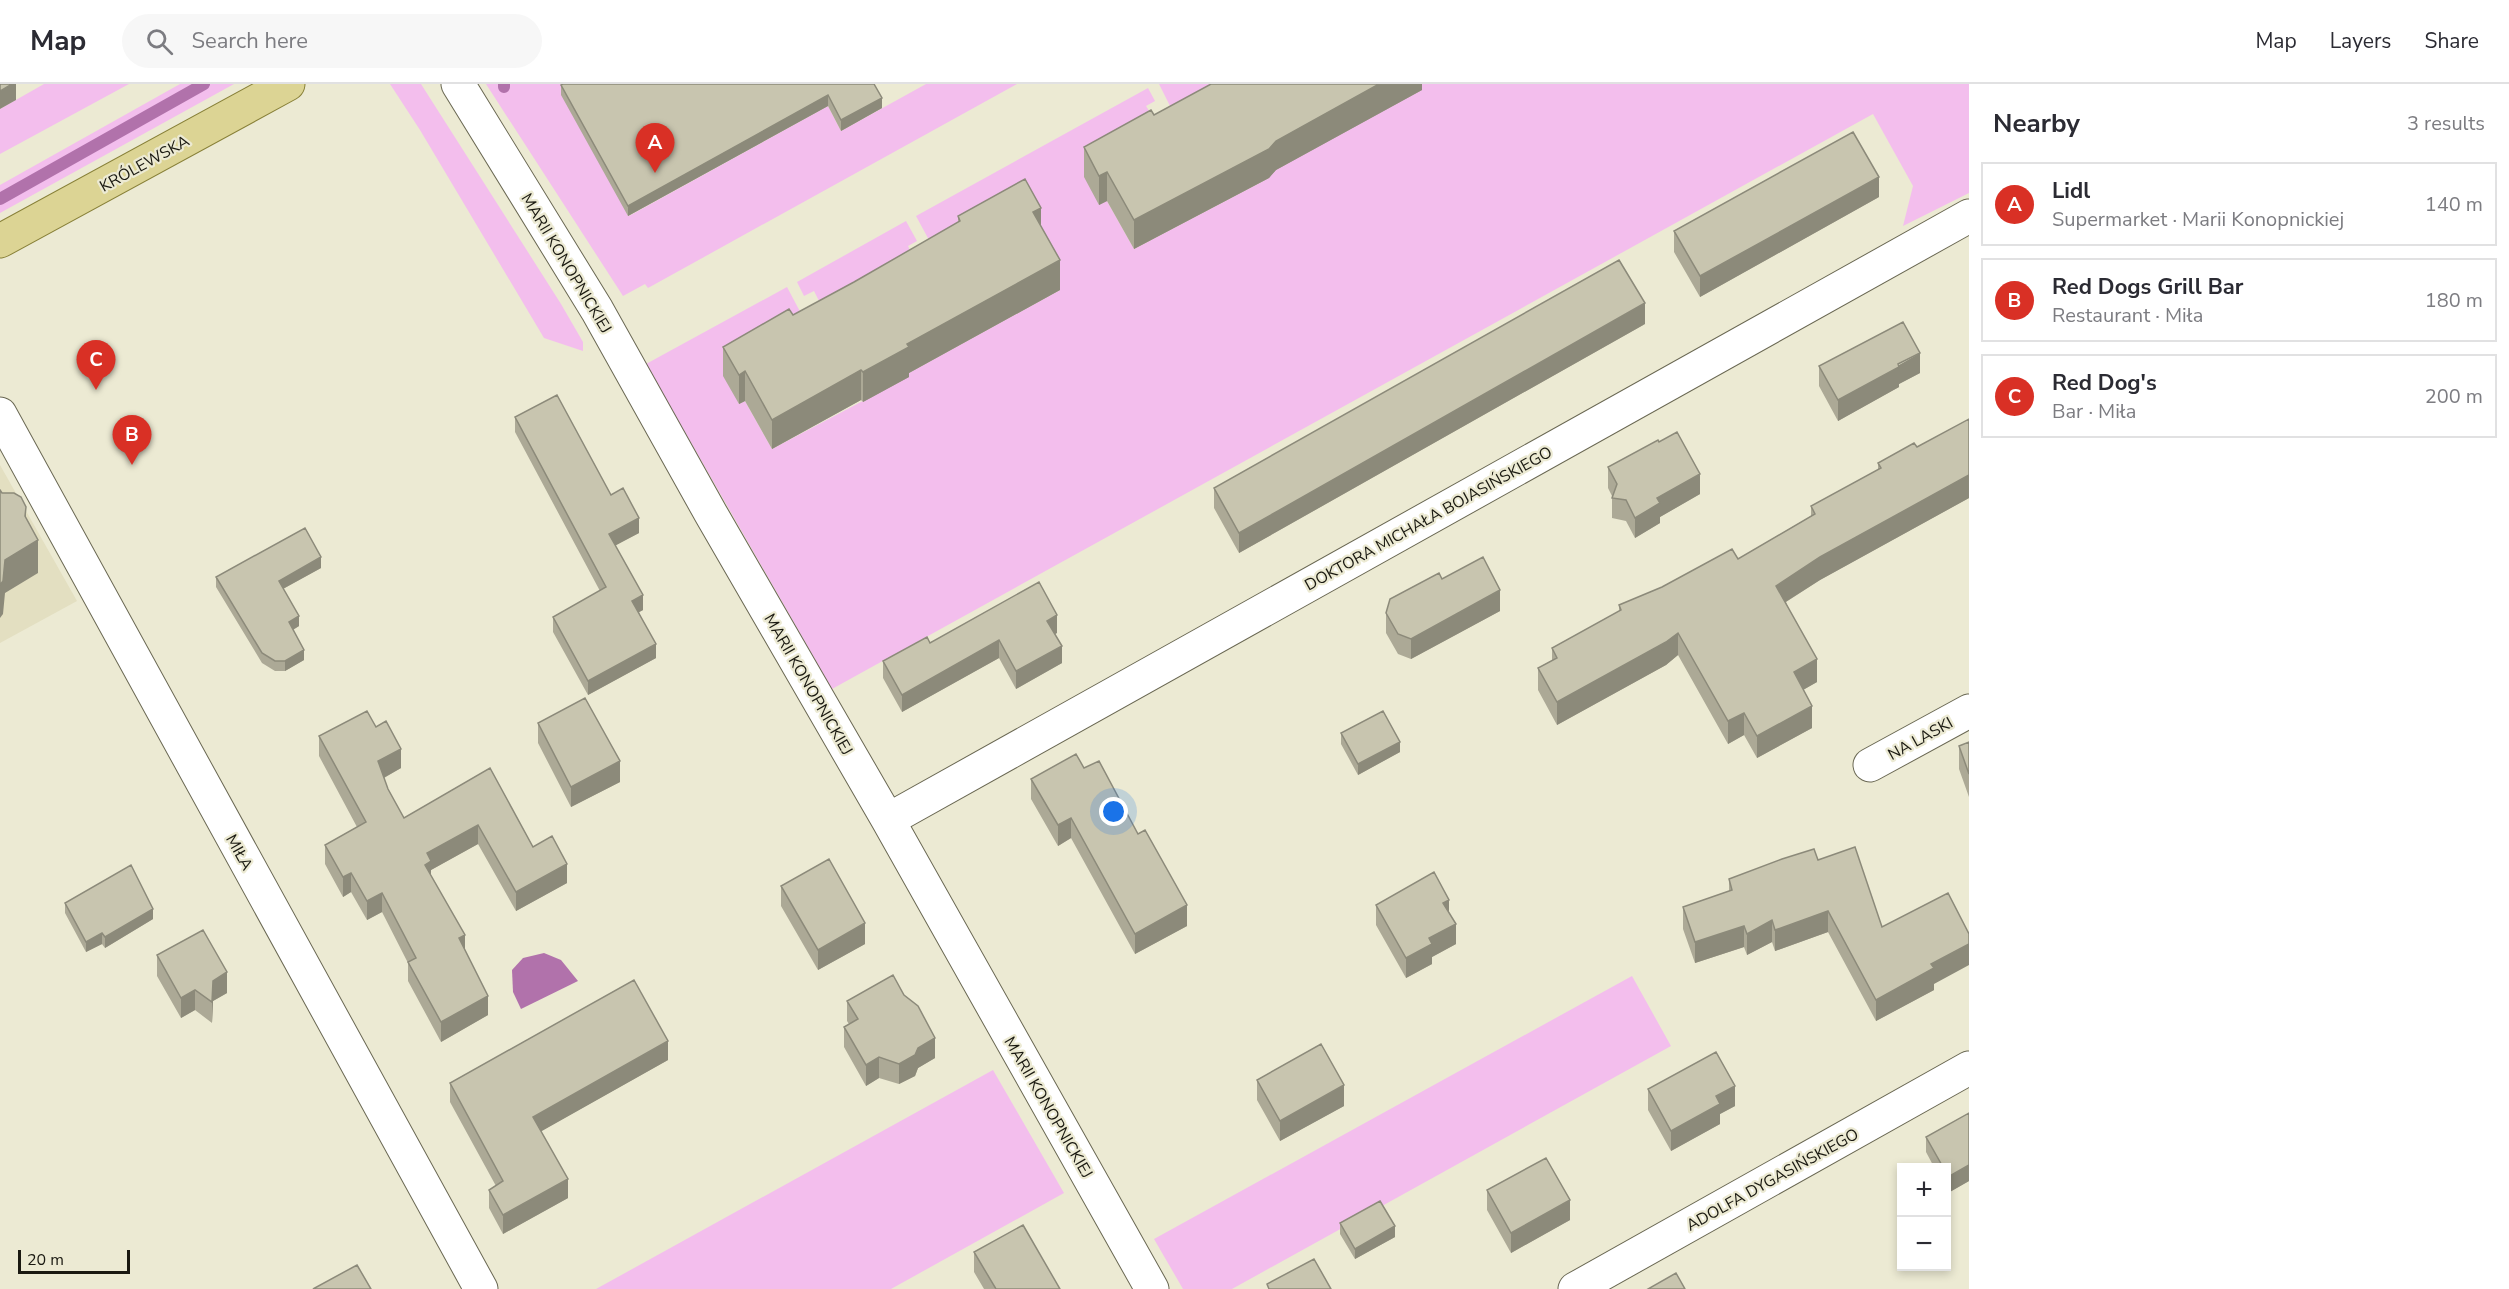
<!DOCTYPE html>
<html lang="en">
<head>
<meta charset="utf-8">
<style>
  :root { --surface:#fff; --page:#f7f7f7; --text:#2b2b33; --muted:#7c7c81; --line:#e1e1e2; --accent:#d93025 }
  body { margin:0; font-family:"Nunito Sans",sans-serif; background:var(--page); color:var(--text) }
  .controls { position:absolute; right:18px; bottom:18px; display:grid; overflow:hidden; border-radius:0px; box-shadow:0 3px 9px #0003 }
  .controls button { width:54px; height:54px; display:grid; place-items:center; padding:0; border:0; border-bottom:2px solid var(--line); background:var(--surface); color:var(--text); font:30px sans-serif }
  .scale { position:absolute; left:18px; bottom:15px; width:112px; box-sizing:border-box; padding-left:6px; border:3px solid #1a1911; border-top:0; font-size:16px; line-height:21px; white-space:nowrap; color:#1a1911; -webkit-text-stroke:4px #ecead3; paint-order:stroke }
  .you { position:absolute; left:1114px; top:728px; width:21px; height:21px; margin:-15px; border:4px solid #fff; border-radius:50%; background:#1a73e8; box-shadow:0 0 0 9px #1a73e833 }
  .badge { display:grid; place-items:center; width:39px; height:39px; border-radius:50%; background:var(--accent); color:#fff; font-size:20px; font-weight:700 }
  .pin { position:absolute; translate:-50% -50px; filter:drop-shadow(0 2px 3px #0008) }
  .pin::after { content:''; position:absolute; top:32px; width:21px; height:18px; background:inherit; clip-path:polygon(0 0,100% 0,50% 100%) }
  .list { margin:0; padding:0; list-style:none }
  h2 { display:flex; justify-content:space-between; align-items:center; height:78px; margin:0; padding:0 24px; font-size:26px }
  h2 small { font-size:20px; font-weight:400; color:var(--muted) }
  .list li { display:grid; grid-template-columns:39px 1fr auto; gap:18px; align-items:center; box-sizing:border-box; height:84px; margin:0 12px 12px; padding:0 12px; border:2px solid var(--line); border-radius:0px }
  .list b { display:block; font-size:22px; white-space:nowrap }
  .list p { margin:0; font-size:20px; white-space:nowrap; color:var(--muted) }
  .list em { font-size:20px; font-style:normal; color:var(--muted) }
  .icon { flex:none; width:33px; height:33px; fill:none; stroke:currentColor; stroke-width:2; stroke-linecap:round; stroke-linejoin:round }
  .map { position:relative; flex:none; width:1969px; height:1205px; overflow:hidden }
  header { display:flex; align-items:center; gap:36px; box-sizing:border-box; height:84px; padding:0 30px; background:var(--surface); border-bottom:2px solid var(--line) }
  header strong { font-size:28px }
  nav { display:flex; gap:33px; margin-inline-start:auto; font-size:21px }
  .search { width:420px; height:54px; background:var(--page); display:flex; align-items:center; gap:15px; box-sizing:border-box; padding:0 21px; border-radius:33px; color:var(--muted); font-size:22px }
  main { display:flex }
  aside { flex:1; background:var(--surface) }
  .map>svg:first-child { display:block }
</style>
</head>
<body>
<header>
<strong>Map</strong>
<div class="search"><svg class="icon" aria-label="search" viewBox="0 0 24 24"><circle cx="10" cy="10" r="6"/><path d="M15 15l6 6"/></svg>Search here</div>
<nav><a>Map</a><a>Layers</a><a>Share</a></nav>
</header>
<main>
<div class="map">
<svg width="1969" height="1205" viewBox="0 0 1969 1205">
  <rect width="100%" height="100%" fill="#ecead3"/>
  <!-- built -->
  <path fill="#e3dfc1" d="M 0,381 L 77,517 L 0,559 Z"/>
  <!-- green -->
  <path fill="#f3beed" d="M 44,0 L 129,0 L 0,70 L 0,25 Z
    M 180,0 L 234,0 L 0,129 L 0,101 Z
    M 390,0 L 421,0 L 561,220 L 583,258 L 583,267 L 544,254 L 420,46 Z
    M 486,0 L 581,0 L 629,132 L 828,22 L 841,47 L 926,0 L 1017,0 L 648,204 L 645,200 L 623,212 Z
    M 1159,0 L 1264,0 L 1171,24 Z
    M 1418,0 L 1969,0 L 1969,109 L 1903,142 L 1913,102 L 1873,30 L 832,605 L 646,280 L 787,203 L 813,252 L 738,320 L 745,317 L 772,365 L 908,293 L 907,290 L 1060,206 L 942,180 L 916,132 L 1148,4 L 1155,17 L 1146,22 L 1153,33 L 1107,117 L 1134,165 L 1269,94 L 1268,90 Z
    M 906,137 L 917,157 L 908,162 L 913,172 L 822,223 L 814,207 L 804,212 L 797,198 Z
    M 1632,892 L 1671,962 L 1232,1205 L 1183,1205 L 1154,1155 Z
    M 993,986 L 1064,1109 L 891,1205 L 596,1205 Z"/>
  <!-- water -->
  <path fill="#b172ab" d="M 544,869 L 561,876 L 578,897 L 521,925 L 513,908 L 512,886 L 523,874 Z"/>
  <g fill="none" stroke-linecap="round" stroke-linejoin="round">
    <!-- stream -->
    <path stroke="#b172ab" stroke-width="12" d="M 504,3 L 504,0
      M 0,115 L 204,0"/>
    <defs>
      <path id="minor" d="M 458,0 L 597,226 L 711,430 L 888,736 L 1152,1205
        M 0,330 L 481,1205
        M 1870,681 L 1969,627
        M 888,736 L 1969,132
        M 1575,1205 L 1969,984"/>
      <path id="major" d="M 0,157 L 288,0"/>
    </defs>
    <!-- minor casing -->
    <use href="#minor" stroke="#6a6853" stroke-width="35"/>
    <!-- major casing -->
    <use href="#major" stroke="#888038" stroke-width="35"/>
    <!-- minor -->
    <use href="#minor" stroke="#fff" stroke-width="33"/>
    <!-- major -->
    <use href="#major" stroke="#dcd494" stroke-width="33"/>
  </g>
  <!-- wall -->
  <path fill="#aca996" d="M 874,0 L 882,24 L 841,47 L 828,22 L 628,132 L 561,11 L 561,1 Z
    M 1422,0 L 1422,6 L 1276,86 L 1269,94 L 1134,165 L 1107,117 L 1099,121 L 1084,93 L 1084,63 L 1154,31 Z
    M 1879,113 L 1700,213 L 1674,168 L 1674,147 Z
    M 958,132 L 1041,142 L 1060,206 L 909,289 L 909,293 L 863,318 L 861,316 L 772,365 L 745,317 L 739,320 L 723,292 L 723,263 L 793,231 L 854,198 L 958,139 Z
    M 1645,240 L 1239,469 L 1214,424 L 1214,404 Z
    M 1819,282 L 1920,289 L 1899,300 L 1899,303 L 1838,337 L 1819,302 Z
    M 515,333 L 611,411 L 639,449 L 615,461 L 643,526 L 639,528 L 656,574 L 588,611 L 553,548 L 553,533 L 600,507 L 515,348 Z
    M 1969,335 L 1969,414 L 1820,496 L 1786,518 L 1817,598 L 1803,606 L 1812,644 L 1757,674 L 1744,651 L 1728,660 L 1678,571 L 1666,581 L 1557,641 L 1538,606 L 1538,584 L 1552,576 L 1552,564 L 1619,528 L 1619,521 L 1738,475 L 1811,432 L 1811,422 L 1878,386 L 1878,379 L 1917,363 Z
    M 1659,358 L 1700,410 L 1660,433 L 1660,439 L 1635,454 L 1626,437 L 1612,434 L 1612,412 L 1608,404 L 1608,383 Z
    M 321,484 L 283,505 L 299,542 L 293,546 L 304,576 L 285,587 L 275,587 L 262,579 L 216,503 L 216,493 Z
    M 1442,495 L 1500,527 L 1411,575 L 1398,570 L 1386,549 L 1386,529 Z
    M 1057,549 L 1055,550 L 1062,579 L 1016,605 L 999,574 L 902,628 L 883,594 L 883,577 L 930,559 Z
    M 538,639 L 620,698 L 571,723 L 538,659 Z
    M 376,643 L 401,684 L 384,694 L 388,705 L 404,734 L 490,684 L 533,763 L 567,799 L 516,827 L 478,760 L 431,786 L 431,792 L 465,866 L 488,931 L 441,958 L 408,897 L 408,879 L 382,828 L 367,836 L 351,808 L 343,813 L 325,780 L 325,761 L 357,743 L 319,672 L 319,652 Z
    M 1341,649 L 1400,668 L 1358,691 L 1341,660 Z
    M 1969,658 L 1969,713 L 1959,685 L 1959,662 Z
    M 1084,684 L 1138,750 L 1187,842 L 1135,870 L 1071,754 L 1058,762 L 1031,715 L 1031,695 Z
    M 1818,776 L 1882,843 L 1934,900 L 1934,906 L 1876,937 L 1828,848 L 1775,867 L 1772,858 L 1747,871 L 1744,863 L 1695,879 L 1683,845 L 1683,823 L 1729,807 L 1729,795 Z
    M 781,802 L 865,860 L 818,886 L 781,822 Z
    M 65,819 L 153,835 L 105,864 L 102,860 L 86,868 L 65,829 Z
    M 1376,821 L 1449,829 L 1456,860 L 1432,873 L 1432,880 L 1406,894 L 1376,841 Z
    M 157,871 L 227,909 L 213,917 L 212,939 L 195,926 L 181,934 L 157,892 Z
    M 847,917 L 935,974 L 918,984 L 915,992 L 899,1000 L 879,994 L 866,1002 L 844,963 L 844,943 L 849,940 L 847,937 Z
    M 668,976 L 541,1047 L 568,1114 L 503,1150 L 489,1124 L 489,1106 L 496,1102 L 450,1018 L 450,999 Z
    M 1257,996 L 1344,1022 L 1280,1057 L 1257,1016 Z
    M 1648,1005 L 1735,1022 L 1720,1030 L 1720,1040 L 1671,1067 L 1648,1026 Z
    M 1969,1029 L 1969,1097 L 1948,1109 L 1947,1105 L 1947,1083 L 1934,1083 L 1926,1068 L 1926,1053 Z
    M 1487,1106 L 1570,1136 L 1511,1169 L 1487,1126 Z
    M 1340,1139 L 1395,1153 L 1355,1175 L 1340,1150 Z
    M 974,1168 L 1060,1205 L 984,1205 L 974,1188 Z"/>
  <!-- shaded-wall -->
  <path fill="#8c8a7a" d="M 12,0 L 16,0 L 16,16 L 0,25 L 0,7 Z
    M 1379,0 L 1422,0 L 1422,6 L 1276,86 L 1269,94 L 1134,165 L 1134,136 Z
    M 828,11 L 828,22 L 628,132 L 628,122 Z
    M 882,14 L 882,24 L 841,47 L 841,36 Z
    M 1107,88 L 1107,117 L 1099,121 L 1099,92 Z
    M 1879,93 L 1879,113 L 1700,213 L 1700,192 Z
    M 1041,124 L 1041,153 L 1033,128 Z
    M 1060,176 L 1060,206 L 909,289 L 909,293 L 863,318 L 863,288 L 907,260 Z
    M 1645,219 L 1645,240 L 1239,469 L 1239,449 Z
    M 1920,269 L 1920,289 L 1899,300 L 1899,303 L 1838,337 L 1838,316 Z
    M 861,286 L 861,316 L 772,365 L 772,336 Z
    M 745,287 L 745,317 L 739,320 L 739,291 Z
    M 1700,390 L 1700,410 L 1660,433 L 1660,439 L 1635,454 L 1635,434 L 1657,414 Z
    M 1969,391 L 1969,414 L 1820,496 L 1776,524 L 1776,502 L 1820,473 Z
    M 26,423 L 26,456 L 38,456 L 38,489 L 5,509 L 3,530 L 0,534 L 0,501 L 5,476 L 25,432 Z
    M 639,434 L 639,449 L 609,465 L 609,450 Z
    M 321,473 L 321,484 L 279,507 L 279,497 Z
    M 1500,506 L 1500,527 L 1411,575 L 1411,555 Z
    M 643,511 L 643,526 L 632,532 L 632,517 Z
    M 1057,531 L 1057,549 L 1047,554 L 1047,537 Z
    M 299,532 L 299,542 L 289,548 L 289,538 Z
    M 1678,549 L 1678,571 L 1666,581 L 1557,641 L 1557,618 Z
    M 999,556 L 999,574 L 902,628 L 902,611 Z
    M 656,560 L 656,574 L 588,611 L 588,597 Z
    M 1062,562 L 1062,579 L 1016,605 L 1016,587 Z
    M 304,566 L 304,576 L 285,587 L 285,577 Z
    M 1817,575 L 1817,598 L 1794,611 L 1794,588 Z
    M 1812,622 L 1812,644 L 1757,674 L 1757,652 Z
    M 1744,629 L 1744,651 L 1728,660 L 1728,637 Z
    M 1400,658 L 1400,668 L 1358,691 L 1358,680 Z
    M 401,665 L 401,684 L 378,697 L 378,677 Z
    M 620,677 L 620,698 L 571,723 L 571,703 Z
    M 1071,734 L 1071,754 L 1058,762 L 1058,741 Z
    M 478,741 L 478,760 L 431,786 L 431,796 L 425,781 L 427,769 Z
    M 567,780 L 567,799 L 516,827 L 516,808 Z
    M 351,789 L 351,808 L 343,813 L 343,793 Z
    M 382,809 L 382,828 L 367,836 L 367,817 Z
    M 1449,816 L 1449,836 L 1443,819 Z
    M 1187,821 L 1187,842 L 1135,870 L 1135,850 Z
    M 153,825 L 153,835 L 105,864 L 105,853 Z
    M 1828,827 L 1828,848 L 1775,867 L 1775,846 Z
    M 1772,836 L 1772,858 L 1747,871 L 1747,850 Z
    M 865,839 L 865,860 L 818,886 L 818,866 Z
    M 1456,840 L 1456,860 L 1432,873 L 1432,880 L 1406,894 L 1406,874 L 1429,854 Z
    M 1744,842 L 1744,863 L 1695,879 L 1695,858 Z
    M 102,849 L 102,860 L 86,868 L 86,858 Z
    M 465,851 L 465,870 L 459,854 Z
    M 1969,860 L 1969,881 L 1934,900 L 1934,906 L 1876,937 L 1876,916 L 1931,880 Z
    M 227,888 L 227,909 L 213,917 L 212,939 L 212,918 L 213,897 Z
    M 195,906 L 195,926 L 181,934 L 181,914 Z
    M 488,912 L 488,931 L 441,958 L 441,938 Z
    M 935,954 L 935,974 L 918,984 L 915,992 L 899,1000 L 899,980 L 918,964 Z
    M 668,957 L 668,976 L 533,1052 L 533,1033 Z
    M 879,973 L 879,994 L 866,1002 L 866,981 Z
    M 1344,1001 L 1344,1022 L 1280,1057 L 1280,1037 Z
    M 1735,1002 L 1735,1022 L 1720,1030 L 1720,1040 L 1671,1067 L 1671,1047 L 1716,1012 Z
    M 1969,1081 L 1969,1097 L 1948,1109 L 1948,1093 Z
    M 568,1095 L 568,1114 L 503,1150 L 503,1131 Z
    M 1570,1116 L 1570,1136 L 1511,1169 L 1511,1149 Z
    M 1395,1142 L 1395,1153 L 1355,1175 L 1355,1165 Z"/>
  <!-- building -->
  <path fill="#c8c5af" stroke="#8c8a7a" stroke-width="1.5" d="M 0,0 L 12,0 L 0,7 Z
    M 563,0 L 874,0 L 882,14 L 841,36 L 828,11 L 628,122 L 561,1 Z
    M 1211,0 L 1379,0 L 1276,57 L 1269,65 L 1134,136 L 1107,88 L 1099,92 L 1084,63 L 1151,26 L 1154,31 Z
    M 1853,48 L 1879,93 L 1700,192 L 1674,147 Z
    M 1025,95 L 1041,124 L 1033,128 L 1060,176 L 907,260 L 909,263 L 863,288 L 861,286 L 772,336 L 745,287 L 739,291 L 723,263 L 789,225 L 793,231 L 854,198 L 960,137 L 958,132 Z
    M 1619,176 L 1645,219 L 1239,449 L 1214,404 Z
    M 1903,238 L 1920,269 L 1898,280 L 1899,283 L 1838,316 L 1819,282 Z
    M 557,311 L 611,411 L 623,404 L 639,434 L 609,450 L 643,511 L 632,517 L 656,560 L 588,597 L 553,533 L 606,503 L 515,333 Z
    M 1969,335 L 1969,391 L 1820,473 L 1776,502 L 1817,575 L 1794,588 L 1812,622 L 1757,652 L 1744,629 L 1728,637 L 1678,549 L 1666,558 L 1557,618 L 1538,584 L 1557,574 L 1552,564 L 1621,526 L 1619,521 L 1662,503 L 1732,465 L 1738,475 L 1815,430 L 1811,422 L 1881,384 L 1878,379 L 1914,359 L 1917,363 Z
    M 1677,348 L 1700,390 L 1657,414 L 1660,419 L 1635,434 L 1626,416 L 1612,414 L 1617,400 L 1608,383 L 1658,356 L 1659,358 Z
    M 0,406 L 2,409 L 14,409 L 21,413 L 26,423 L 25,432 L 38,456 L 5,476 L 3,497 L 0,501 Z
    M 305,444 L 321,473 L 279,497 L 299,532 L 289,538 L 304,566 L 285,577 L 275,577 L 262,569 L 216,493 Z
    M 1483,473 L 1500,506 L 1411,555 L 1398,550 L 1386,529 L 1390,515 L 1439,489 L 1442,495 Z
    M 1039,498 L 1057,531 L 1047,537 L 1062,562 L 1016,587 L 999,556 L 902,611 L 883,577 L 927,553 L 930,559 Z
    M 585,614 L 620,677 L 571,703 L 538,639 Z
    M 367,627 L 376,643 L 386,637 L 401,665 L 378,677 L 388,705 L 404,734 L 490,684 L 533,763 L 552,752 L 567,780 L 516,808 L 478,741 L 427,769 L 431,777 L 425,781 L 465,851 L 459,854 L 488,912 L 441,938 L 408,878 L 416,874 L 382,809 L 367,817 L 351,789 L 343,793 L 325,761 L 366,738 L 319,652 Z
    M 1383,627 L 1400,658 L 1358,680 L 1341,649 Z
    M 1969,658 L 1969,690 L 1959,662 Z
    M 1076,670 L 1084,684 L 1099,677 L 1138,750 L 1145,746 L 1187,821 L 1135,850 L 1071,734 L 1058,741 L 1031,695 Z
    M 1855,763 L 1882,843 L 1948,809 L 1969,850 L 1969,860 L 1931,880 L 1934,884 L 1876,916 L 1828,827 L 1775,846 L 1772,836 L 1747,850 L 1744,842 L 1695,858 L 1683,823 L 1732,806 L 1729,795 L 1782,775 L 1814,765 L 1818,776 Z
    M 829,775 L 865,839 L 818,866 L 781,802 Z
    M 131,781 L 153,825 L 105,853 L 102,849 L 86,858 L 65,819 Z
    M 1434,788 L 1449,816 L 1443,819 L 1456,840 L 1429,854 L 1432,860 L 1406,874 L 1376,821 Z
    M 203,846 L 227,888 L 213,897 L 212,918 L 195,906 L 181,914 L 157,871 Z
    M 893,891 L 904,911 L 918,922 L 935,954 L 918,964 L 915,971 L 899,980 L 879,973 L 866,981 L 844,943 L 858,935 L 847,917 Z
    M 634,896 L 668,957 L 533,1033 L 568,1095 L 503,1131 L 489,1106 L 503,1097 L 450,999 Z
    M 1321,960 L 1344,1001 L 1280,1037 L 1257,996 Z
    M 1716,968 L 1735,1002 L 1716,1012 L 1720,1020 L 1671,1047 L 1648,1005 Z
    M 1969,1029 L 1969,1081 L 1948,1093 L 1947,1090 L 1947,1083 L 1943,1083 L 1926,1053 Z
    M 1546,1074 L 1570,1116 L 1511,1149 L 1487,1106 Z
    M 1380,1117 L 1395,1142 L 1355,1165 L 1340,1139 Z
    M 1023,1141 L 1060,1205 L 996,1205 L 974,1168 Z
    M 1314,1175 L 1331,1205 L 1269,1205 L 1267,1200 Z
    M 357,1181 L 371,1205 L 313,1205 Z
    M 1676,1189 L 1685,1205 L 1648,1205 Z"/>
  <g text-anchor="middle" stroke-width="4.5" stroke-linejoin="round" paint-order="stroke">
    <!-- street labels -->
    <g font-size="16" fill="#1a1911" stroke="#ecead3">
      <text transform="translate(144 79) rotate(-29)" y="6">KRÓLEWSKA</text>
      <text transform="translate(567 179) rotate(59)" y="6">MARII KONOPNICKIEJ</text>
      <text transform="translate(1428 434) rotate(-29)" y="6">DOKTORA MICHAŁA BOJASIŃSKIEGO</text>
      <text transform="translate(809 600) rotate(60)" y="6">MARII KONOPNICKIEJ</text>
      <text transform="translate(1920 654) rotate(-29)" y="6">NA LASKI</text>
      <text transform="translate(240 768) rotate(61)" y="6">MIŁA</text>
      <text transform="translate(1049 1023) rotate(60)" y="6">MARII KONOPNICKIEJ</text>
      <text transform="translate(1772 1095) rotate(-29)" y="6">ADOLFA DYGASIŃSKIEGO</text>
    </g>
  </g>
</svg>
<div class="controls">
<button>+</button>
<button>−</button>
</div>
<div class="scale">20 m</div>
<div class="you"></div>
<div class="pin badge" style="left:655px;top:89px">A</div>
<div class="pin badge" style="left:132px;top:381px">B</div>
<div class="pin badge" style="left:96px;top:306px">C</div>
</div>
<aside>
<h2>Nearby<small>3 results</small></h2>
<ul class="list">
<li><span class="badge">A</span><div><b>Lidl</b><p>Supermarket · Marii Konopnickiej</p></div><em>140 m</em></li>
<li><span class="badge">B</span><div><b>Red Dogs Grill Bar</b><p>Restaurant · Miła</p></div><em>180 m</em></li>
<li><span class="badge">C</span><div><b>Red Dog's</b><p>Bar · Miła</p></div><em>200 m</em></li>
</ul>
</aside>
</main>
</body>
</html>
